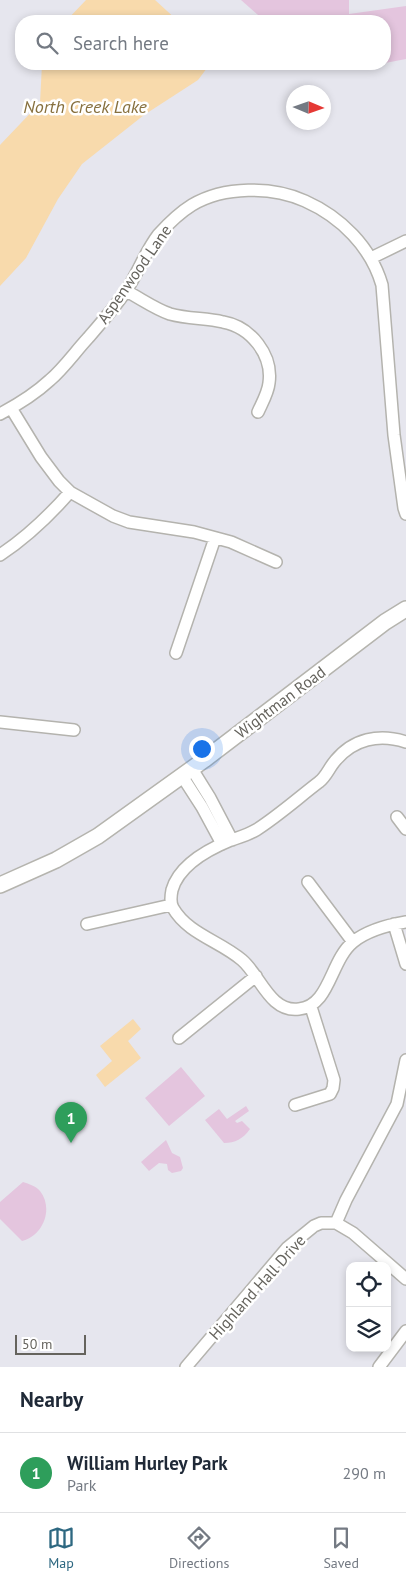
<!DOCTYPE html>
<html lang="en">
<head>
<meta charset="utf-8">
<style>
  :root { --surface:#fff; --page:#f6f6f7; --text:#1f2937; --muted:#747a83; --line:#e0e1e3; --accent:#2e6881 }
  body { margin:0; font-family:"PT Sans",sans-serif; background:var(--page); color:var(--text) }
  .controls { position:absolute; right:15px; bottom:15px; display:grid; overflow:hidden; border-radius:10px; box-shadow:0 2px 8px #0003 }
  .controls button { width:45px; height:45px; display:grid; place-items:center; padding:0; border:0; border-bottom:1px solid var(--line); background:var(--surface); color:var(--text); font:25px sans-serif }
  .compass { position:absolute; left:286px; top:85px; width:45px; height:45px; border-radius:50%; background:var(--surface); box-shadow:0 2px 8px #0003; rotate:92deg }
  .scale { position:absolute; left:15px; bottom:12px; width:71px; box-sizing:border-box; padding-left:5px; border:2px solid #65635d; border-top:0; font-size:14px; line-height:18px; white-space:nowrap; color:#65635d; -webkit-text-stroke:4px #fff; paint-order:stroke }
  .you { position:absolute; left:201px; top:748px; width:18px; height:18px; margin:-12px; border:4px solid #fff; border-radius:50%; background:#1a73e8; box-shadow:0 0 0 8px #1a73e833 }
  .badge { display:grid; place-items:center; width:32px; height:32px; border-radius:50%; background:var(--accent); color:#fff; font-size:16px; font-weight:700 }
  .pin { position:absolute; translate:-50% -41px; filter:drop-shadow(0 1px 2px #0008) }
  .pin::after { content:''; position:absolute; top:26px; width:18px; height:15px; background:inherit; clip-path:polygon(0 0,100% 0,50% 100%) }
  .list { margin:0; padding:0; list-style:none }
  h2 { display:flex; justify-content:space-between; align-items:center; height:65px; margin:0; padding:0 20px; font-size:21px }
  h2 small { font-size:16px; font-weight:400; color:var(--muted) }
  .list li { display:grid; grid-template-columns:32px 1fr auto; gap:15px; align-items:center; box-sizing:border-box; height:80px; padding:0 20px; border-top:1px solid var(--line) }
  .list b { display:block; font-size:19px; white-space:nowrap }
  .list p { margin:0; font-size:16px; white-space:nowrap; color:var(--muted) }
  .list em { font-size:16px; font-style:normal; color:var(--muted) }
  .icon { flex:none; width:28px; height:28px; fill:none; stroke:currentColor; stroke-width:2; stroke-linecap:round; stroke-linejoin:round }
  .map { position:relative; flex:none; width:406px; height:1367px; overflow:hidden }
  .search { position:absolute; background:var(--surface); box-shadow:0 2px 8px #0003; left:15px; right:15px; top:15px; height:55px; display:flex; align-items:center; gap:12px; box-sizing:border-box; padding:0 18px; border-radius:20px; color:var(--muted); font-size:19px }
  .sheet { height:145px; background:var(--surface) }
  nav { display:flex; justify-content:space-around; align-items:center; box-sizing:border-box; height:70px; border-top:1px solid var(--line); background:var(--surface); font-size:14px; color:var(--muted) }
  nav a { display:grid; justify-items:center; gap:2px }
  nav .on { color:var(--accent) }
  .map>svg:first-child { display:block }
</style>
</head>
<body>
<div class="map">
<svg width="406" height="1367" viewBox="0 0 406 1367">
  <rect width="100%" height="100%" fill="#e6e6ee"/>
  <!-- green -->
  <path fill="#e4c5de" d="M 241,0 L 349,0 L 349,14 L 406,6 L 406,59 L 385,63 L 385,21 L 265,21 Z
    M 181,1067 L 205,1096 L 169,1126 L 145,1098 Z
    M 246,1106 L 249,1111 L 235,1121 L 237,1123 L 242,1121 L 250,1129 C 243,1139 235,1143 224,1143 L 205,1120 L 219,1109 L 227,1119 Z
    M 166,1140 L 172,1153 L 180,1157 L 183,1168 L 181,1171 L 172,1173 L 168,1170 L 167,1164 L 159,1163 L 149,1171 L 141,1162 Z
    M 23,1182 C 29,1184 36,1186 40,1191 C 54,1209 43,1236 22,1241 L 0,1219 L 0,1202 Z"/>
  <!-- water -->
  <path fill="#f8daac" d="M 86,0 L 155,0 L 178,21 L 66,21 Z
    M 42,64 L 208,64 L 207,68 L 198,80 L 144,115 L 82,164 L 58,199 L 26,258 L 0,286 L 0,145 L 40,103 Z
    M 133,1019 L 141,1029 L 128,1041 L 141,1058 L 105,1087 L 96,1075 L 112,1061 L 100,1046 Z"/>
  <g fill="none" stroke-linecap="round" stroke-linejoin="round">
    <defs>
      <path id="minor" d="M 371,258 L 406,241
        M 126,291 C 140,298 155,309 170,314 C 188,319 206,318 223,322 C 251,327 273,355 269,383 C 268,393 262,403 258,412
        M 11,408 L 41,457 L 59,481 L 70,492 L 113,516 L 129,522 L 194,532 L 231,542 L 276,562
        M 0,414 C 17,405 36,393 50,380 C 64,368 75,352 88,338 C 101,323 115,307 126,291 C 138,273 145,252 158,235 C 168,224 179,213 192,205 C 224,186 272,186 305,201 C 341,217 371,247 382,285 L 394,435 L 404,508 L 406,514
        M 0,555 C 27,537 49,516 70,492
        M 176,653 L 215,538
        M 0,722 L 74,730
        M 406,742 C 379,733 353,739 335,761 C 329,768 326,777 319,782 C 298,798 278,816 256,830 C 248,835 240,837 231,840 C 209,849 179,865 172,890 C 171,895 170,903 173,908 C 188,934 220,941 242,960 C 260,975 270,1013 299,1009 C 330,1006 330,961 353,942 C 368,930 388,925 406,922
        M 192,769 L 210,798 L 232,840
        M 182,776 L 202,807 L 222,844
        M 397,817 L 406,829
        M 308,882 L 353,942
        M 87,924 L 171,905
        M 394,924 L 406,964
        M 179,1038 L 256,976
        M 295,1105 L 330,1094 L 333,1088 L 334,1080 L 311,1007
        M 336,1223 L 346,1200 L 397,1104 L 406,1060
        M 186,1367 L 287,1248 L 314,1226 L 321,1223 L 336,1223 L 353,1233 L 406,1279
        M 379,1367 L 406,1331"/>
      <path id="secondary" d="M 0,885 L 56,860 L 98,836 L 204,760 L 385,622 L 406,609"/>
    </defs>
    <!-- minor casing -->
    <use href="#minor" stroke="#b4b3ae" stroke-width="14"/>
    <!-- secondary casing -->
    <use href="#secondary" stroke="#b5b4ae" stroke-width="18"/>
    <!-- minor -->
    <use href="#minor" stroke="#fff" stroke-width="11"/>
    <!-- secondary -->
    <use href="#secondary" stroke="#fff" stroke-width="15"/>
  </g>
  <g text-anchor="middle" stroke-width="5" stroke-linejoin="round" paint-order="stroke">
    <!-- street labels -->
    <g font-size="16" fill="#65635d" stroke="#fff">
      <text transform="translate(134 274) rotate(-55)" y="6">Aspenwood Lane</text>
      <text transform="translate(280 702) rotate(-37)" y="6">Wightman Road</text>
      <text transform="translate(257 1287) rotate(-48)" y="6">Highland Hall Drive</text>
    </g>
    <!-- water labels -->
    <g font-size="18" font-style="italic" fill="#87703e" stroke="#fff">
      <text x="85" y="113">North Creek Lake</text>
    </g>
  </g>
</svg>
<div class="controls">
<button><svg class="icon" aria-label="locate" viewBox="0 0 24 24"><circle cx="12" cy="12" r="6"/><path d="M12 2v4M12 18v4M2 12h4M18 12h4"/></svg></button>
<button><svg class="icon" aria-label="layers" viewBox="0 0 24 24"><path d="M12 4l9 5-9 5-9-5zM3 14l9 5 9-5"/></svg></button>
</div>
<svg class="compass" viewBox="-18 -18 36 36"><path d="M0-13l5 13h-10z" fill="#e53935"/><path d="M0 13l5-13h-10z" fill="#747a83"/></svg>
<div class="scale">50 m</div>
<div class="you"></div>
<div class="pin badge" style="left:71px;top:1143px;background:#2e9e5b">1</div>
<div class="search"><svg class="icon" aria-label="search" viewBox="0 0 24 24"><circle cx="10" cy="10" r="6"/><path d="M15 15l6 6"/></svg>Search here</div>
</div>
<section class="sheet">
<h2>Nearby<small></small></h2>
<ul class="list">
<li><span class="badge" style="background:#2e9e5b">1</span><div><b>William Hurley Park</b><p>Park</p></div><em>290 m</em></li>
</ul>
</section>
<nav>
<a class="on"><svg class="icon" aria-label="map" viewBox="0 0 24 24"><path d="M3 6l6-2 6 2 6-2v14l-6 2-6-2-6 2zM9 4v14M15 6v14"/></svg>Map</a>
<a><svg class="icon" aria-label="directions" viewBox="0 0 24 24"><path d="M12 3l9 9-9 9-9-9zM9 14v-3h6M13 9l2 2-2 2"/></svg>Directions</a>
<a><svg class="icon" aria-label="saved" viewBox="0 0 24 24"><path d="M7 4h10v16l-5-4-5 4z"/></svg>Saved</a>
</nav>
</body>
</html>
